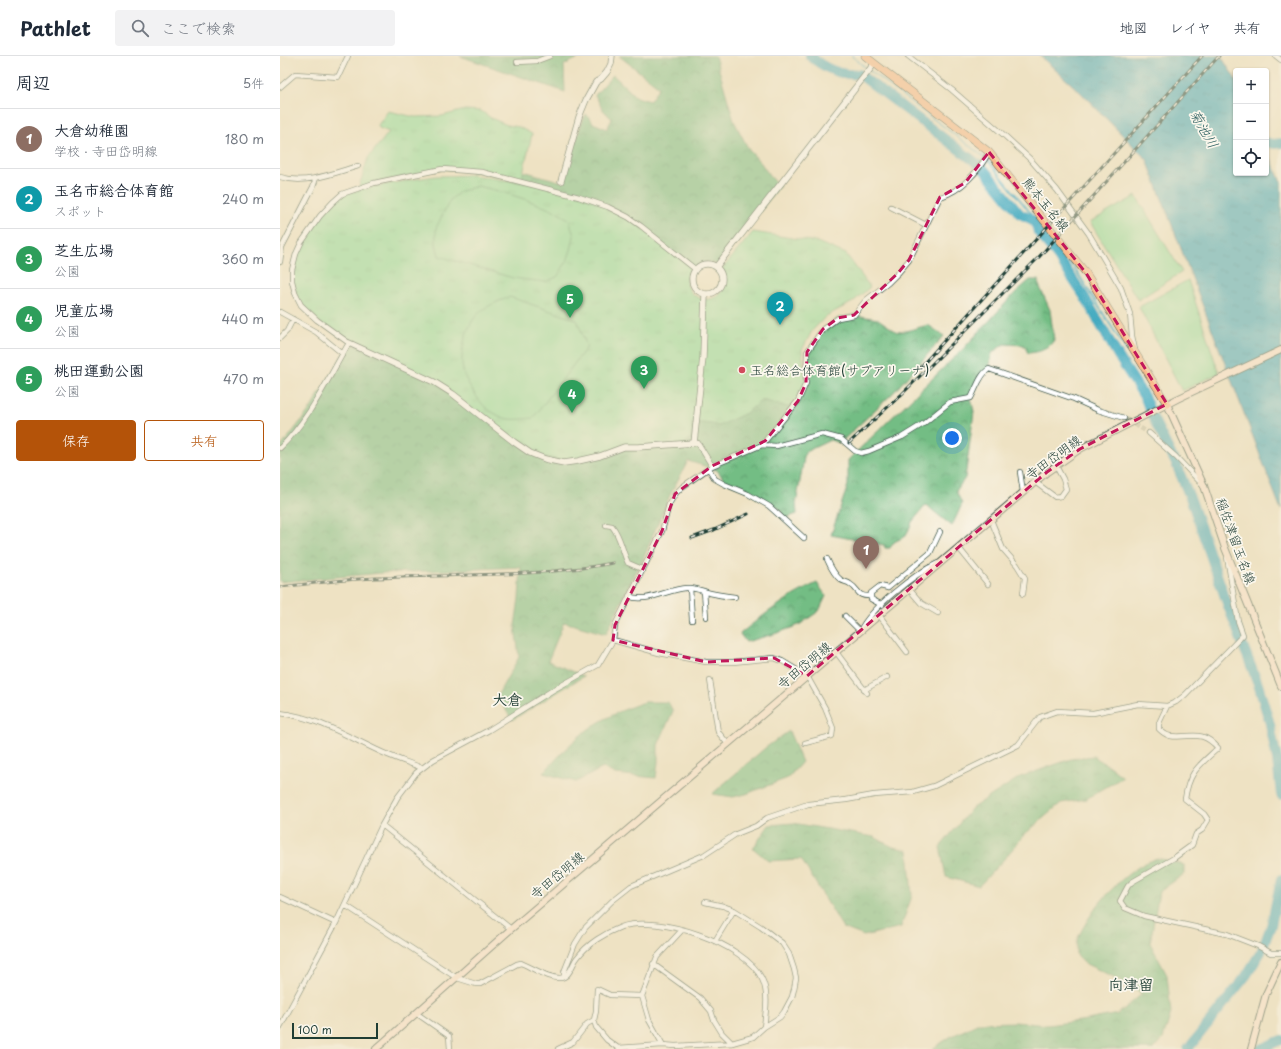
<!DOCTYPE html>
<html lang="ja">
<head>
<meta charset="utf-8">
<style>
  :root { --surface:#fff; --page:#f2f2f3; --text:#1f2937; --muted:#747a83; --line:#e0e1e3; --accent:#b45309 }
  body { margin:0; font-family:"Playpen Sans","Klee One",sans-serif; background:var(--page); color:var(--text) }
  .controls { position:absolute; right:12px; top:12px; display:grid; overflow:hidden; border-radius:4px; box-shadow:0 1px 3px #0004 }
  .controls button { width:36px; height:36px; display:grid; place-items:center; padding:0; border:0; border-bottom:1px solid var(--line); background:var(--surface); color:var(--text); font:20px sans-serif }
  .scale { position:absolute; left:12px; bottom:10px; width:86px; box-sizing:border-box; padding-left:4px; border:2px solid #1f3d34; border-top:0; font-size:11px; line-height:14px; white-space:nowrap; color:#1f3d34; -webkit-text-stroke:3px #fbf7ec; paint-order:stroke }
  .you { position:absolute; left:672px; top:382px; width:14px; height:14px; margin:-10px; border:3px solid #fff; border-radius:50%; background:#1a73e8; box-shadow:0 0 0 6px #1a73e833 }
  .badge { display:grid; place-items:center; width:26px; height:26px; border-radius:50%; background:var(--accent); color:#fff; font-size:13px; font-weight:700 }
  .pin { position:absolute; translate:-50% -33px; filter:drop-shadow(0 1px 2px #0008) }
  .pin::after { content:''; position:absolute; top:21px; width:14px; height:12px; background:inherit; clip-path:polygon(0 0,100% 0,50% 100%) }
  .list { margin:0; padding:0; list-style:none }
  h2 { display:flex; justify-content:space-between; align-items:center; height:52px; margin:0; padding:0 16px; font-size:17px }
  h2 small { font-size:13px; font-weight:400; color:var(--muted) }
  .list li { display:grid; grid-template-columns:26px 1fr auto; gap:12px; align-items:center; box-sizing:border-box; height:60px; padding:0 16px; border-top:1px solid var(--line) }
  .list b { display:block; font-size:15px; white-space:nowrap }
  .list p { margin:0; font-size:13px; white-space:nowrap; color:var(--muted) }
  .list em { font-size:13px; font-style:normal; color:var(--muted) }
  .actions { display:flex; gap:8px; padding:12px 16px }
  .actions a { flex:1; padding:9px 0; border:1px solid var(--accent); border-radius:4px; text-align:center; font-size:14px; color:var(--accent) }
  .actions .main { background:var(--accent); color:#fff }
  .icon { flex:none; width:22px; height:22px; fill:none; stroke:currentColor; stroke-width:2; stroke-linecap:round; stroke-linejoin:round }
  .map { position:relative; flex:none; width:1001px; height:993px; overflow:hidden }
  header { display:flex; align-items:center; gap:24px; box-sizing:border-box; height:56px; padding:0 20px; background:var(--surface); border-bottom:1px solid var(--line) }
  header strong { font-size:19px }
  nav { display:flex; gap:22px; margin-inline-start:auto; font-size:14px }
  .search { width:280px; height:36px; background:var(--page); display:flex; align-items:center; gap:10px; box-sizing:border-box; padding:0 14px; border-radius:4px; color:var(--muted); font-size:15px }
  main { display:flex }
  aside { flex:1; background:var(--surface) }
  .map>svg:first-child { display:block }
</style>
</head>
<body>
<header>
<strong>Pathlet</strong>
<div class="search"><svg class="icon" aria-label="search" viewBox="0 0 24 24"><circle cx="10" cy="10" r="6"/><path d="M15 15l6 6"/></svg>ここで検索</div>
<nav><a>地図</a><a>レイヤ</a><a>共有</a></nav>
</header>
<main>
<aside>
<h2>周辺<small>5件</small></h2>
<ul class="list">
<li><span class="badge" style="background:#8d6e63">1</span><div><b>大倉幼稚園</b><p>学校 · 寺田岱明線</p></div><em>180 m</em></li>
<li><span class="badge" style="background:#0f9aa8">2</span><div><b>玉名市総合体育館</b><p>スポット</p></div><em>240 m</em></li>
<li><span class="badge" style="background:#2e9e5b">3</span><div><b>芝生広場</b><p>公園</p></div><em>360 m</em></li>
<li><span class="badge" style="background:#2e9e5b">4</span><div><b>児童広場</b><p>公園</p></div><em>440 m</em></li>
<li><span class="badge" style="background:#2e9e5b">5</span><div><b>桃田運動公園</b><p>公園</p></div><em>470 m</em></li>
</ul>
<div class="actions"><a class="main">保存</a><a>共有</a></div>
</aside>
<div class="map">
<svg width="1001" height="993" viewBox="0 0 1001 993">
  <defs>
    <pattern id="forest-crowns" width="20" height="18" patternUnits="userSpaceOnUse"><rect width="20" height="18" fill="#73bd84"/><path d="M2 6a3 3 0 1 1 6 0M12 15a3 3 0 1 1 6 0" fill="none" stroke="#5e9b6d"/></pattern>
    <pattern id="park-tufts" width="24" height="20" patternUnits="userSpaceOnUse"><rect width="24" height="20" fill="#8fde9d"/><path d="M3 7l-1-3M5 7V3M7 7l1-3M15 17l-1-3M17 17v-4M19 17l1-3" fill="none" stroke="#7bbf88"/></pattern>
    <pattern id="water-ripples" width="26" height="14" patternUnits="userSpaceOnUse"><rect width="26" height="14" fill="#3fa9bf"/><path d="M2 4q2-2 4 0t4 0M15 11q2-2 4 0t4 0" fill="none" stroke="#348b9c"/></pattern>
  </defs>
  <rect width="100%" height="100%" fill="#fbf7ec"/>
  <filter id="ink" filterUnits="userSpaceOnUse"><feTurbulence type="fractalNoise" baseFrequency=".025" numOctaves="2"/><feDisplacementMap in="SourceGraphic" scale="8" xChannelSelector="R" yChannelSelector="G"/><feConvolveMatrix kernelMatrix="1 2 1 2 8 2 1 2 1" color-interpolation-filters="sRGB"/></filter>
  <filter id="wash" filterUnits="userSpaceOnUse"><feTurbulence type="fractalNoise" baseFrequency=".012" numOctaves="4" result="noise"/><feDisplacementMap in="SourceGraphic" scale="16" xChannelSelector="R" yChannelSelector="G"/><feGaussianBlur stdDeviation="0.9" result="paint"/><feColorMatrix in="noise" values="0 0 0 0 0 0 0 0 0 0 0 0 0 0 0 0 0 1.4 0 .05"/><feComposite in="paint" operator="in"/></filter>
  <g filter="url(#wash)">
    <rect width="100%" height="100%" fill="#eee2c3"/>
    <!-- forest -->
    <path fill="url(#forest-crowns)" stroke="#497d5c" d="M 180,0 L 303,0 L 284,9 L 285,36 Z
      M 339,0 L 435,0 L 454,65 L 469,94 L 481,107 L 489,119 L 500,130 L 438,209 C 429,205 421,204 415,213 L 241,127 L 243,115 L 283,126 L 301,69 L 306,58 L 313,67 L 327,73 L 332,63 L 323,54 L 315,39 L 333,19 L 356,41 L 370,45 L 379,31 Z
      M 750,224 L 758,224 L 758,227 L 770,254 L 774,284 C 767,294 760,296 748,297 L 744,289 L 724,288 L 712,297 L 709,313 L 702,320 L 691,342 L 694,356 L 685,422 L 676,435 L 682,448 L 672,470 L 646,449 L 632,466 L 626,480 L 614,486 L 610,492 L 605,492 L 604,489 L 551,479 L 568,429 L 568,404 L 684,292 L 736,236 Z
      M 574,259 L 598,263 L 617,276 L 626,275 L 648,269 L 664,280 L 613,337 L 560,387 L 550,384 L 525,396 L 516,448 L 517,458 L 505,462 L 499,452 L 462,431 L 445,425 L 437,414 L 408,405 L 390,439 L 372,481 L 363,504 L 349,529 L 326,578 L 284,566 L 268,605 L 304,620 L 232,664 L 217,640 L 239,601 L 235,570 L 239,542 L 241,511 L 103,517 L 0,526 L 0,392 L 31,352 L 69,287 L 333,395 L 411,383 L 412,366 L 432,368 L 439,370 L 466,357 L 482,344 L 508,351 L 518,345 L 526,327 L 527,296 L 543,273 L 558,262 Z
      M 537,527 L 546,540 L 539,555 L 519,569 L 497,577 L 466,586 L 460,578 C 484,558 509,540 537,527 Z
      M 365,646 L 388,646 L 393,655 L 378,689 L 378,706 L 376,722 L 335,718 L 323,712 L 296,726 L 263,717 C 276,704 288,689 302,678 C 321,663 343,653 365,646 Z
      M 509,675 L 522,706 L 508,722 L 466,738 L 453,741 L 432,738 L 485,692 Z
      M 813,700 L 829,710 L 843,721 L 806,743 L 781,747 L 745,778 L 725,802 L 699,830 L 666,821 L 660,791 L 692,752 L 740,721 L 791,703 Z
      M 513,767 L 594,781 L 613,791 L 628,794 L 632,840 L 621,871 L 584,880 L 563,872 L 521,803 L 488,805 L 473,792 L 489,769 Z
      M 877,802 L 904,809 L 904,818 L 879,836 L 870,887 L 887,919 L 891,957 L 883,983 L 874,993 L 652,993 L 670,981 L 699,967 L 735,966 L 767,969 L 807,964 L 838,958 L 862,938 L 836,922 L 806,908 L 796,898 C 796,892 796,885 799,880 C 812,851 846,812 877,802 Z"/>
    <!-- park -->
    <path fill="url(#park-tufts)" stroke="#578e68" d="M 185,54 L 201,55 L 211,62 L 227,69 L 239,71 L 252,78 L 241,126 L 204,117 L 162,113 L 107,124 L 78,134 L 88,102 L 109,76 L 99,72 L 98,69 L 108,55 L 135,61 L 162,60 Z
      M 192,119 L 289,134 L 334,154 L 348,161 L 411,212 C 395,238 432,257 444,231 C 446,224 445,218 442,213 L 473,176 L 537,186 L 566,198 L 590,231 L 573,246 L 546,260 L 532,275 L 522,294 L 526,327 L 518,345 L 508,351 L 482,344 L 466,357 L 439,370 L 432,368 L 412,366 L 411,383 L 409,383 L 403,390 L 355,391 L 289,406 L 259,400 L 154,326 L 86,294 L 42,269 L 18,244 L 12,225 L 16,198 L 40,160 L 62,138 L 96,130 L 136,123 L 156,120 Z"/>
    <!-- garden -->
    <path fill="#8fde9d" stroke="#578e68" d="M 198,130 C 229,137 261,147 289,163 L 294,180 L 291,194 L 287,205 L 277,221 L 265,226 L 233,222 L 159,200 L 156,188 L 156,172 L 170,144 L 181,135 Z
      M 856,140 L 902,216 L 858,244 L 810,166 Z
      M 908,224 L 939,317 L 902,335 L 859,251 Z
      M 230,241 L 297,264 L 307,291 L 253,362 C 242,363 231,365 221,361 C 216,358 209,355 205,351 C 199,345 188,329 185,321 C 178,304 184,274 196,260 C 205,250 217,246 230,241 Z"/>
    <!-- water -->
    <path fill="url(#water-ripples)" stroke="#2f737a" d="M 760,0 L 941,0 L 956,24 L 956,117 L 986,117 L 986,91 L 1001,126 L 1001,454 L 867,104 L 800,36 Z"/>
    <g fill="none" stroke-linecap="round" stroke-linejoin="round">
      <!-- stream -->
      <path stroke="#3fa9bf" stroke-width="1.5" d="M 572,0 L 587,13
        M 590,15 L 704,101
        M 707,103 L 791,207 L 847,295"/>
      <!-- river -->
      <path stroke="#3fa9bf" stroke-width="10" d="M 530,0 C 544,12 561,20 579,18 L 702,111 L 740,158 L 753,164 L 757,171 L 758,176 L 778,201 L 804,240 L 840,303 L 865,342 L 872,360 L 896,408 L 911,444 L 949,553 L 978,628 L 990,668 L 997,704 L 1001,739
        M 986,86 L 994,88 L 1001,87
        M 908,993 L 966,920 L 981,896 L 991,870 L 1001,823
        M 980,993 L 1001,984"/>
    </g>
  </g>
  <g filter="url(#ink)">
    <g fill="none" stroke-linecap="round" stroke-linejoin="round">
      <!-- minor-tunnel -->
      <path stroke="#c5c1a6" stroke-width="4.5" stroke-dasharray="4.5 2" stroke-linecap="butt" d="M 844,362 L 869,377"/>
      <defs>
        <path id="minor" d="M 628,0 L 672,34 L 725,80 L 750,103 L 777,134 L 809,178 L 841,232 L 850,258 L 852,280 L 855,294
          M 996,0 L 1001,4
          M 237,6 L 257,5 L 270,0
          M 0,31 L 15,18 L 58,21 L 68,0
          M 0,121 C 26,129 54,117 78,110
          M 611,151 L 646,169
          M 0,206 L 2,191 L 33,131 L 36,122
          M 0,256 L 36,276 L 63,298
          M 0,282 L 7,275 L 13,263
          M 869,377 L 896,401 L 921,427
          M 414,387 L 418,387 L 432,410
          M 482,389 L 496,390 L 542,378 L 561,383 L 575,395 L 581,397 L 589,395 L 622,381 L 643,368 L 670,346 L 691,342 C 696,333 700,318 709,313 L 794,343 L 818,354 L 844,362
          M 0,392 C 30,363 48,322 69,287 L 37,264 L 21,249 L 15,237 L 12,225 L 12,214 L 16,198 L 21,187 L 40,160 L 52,147 L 62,138 L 94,127 L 162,113 L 202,116 L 299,141 L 328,151 L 348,161 L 361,170 L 415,213
          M 429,413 L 435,423 L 444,428 L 468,438 L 489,450 L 524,482
          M 740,416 L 743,436
          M 755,426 L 775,441 L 781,440 L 786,433 L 783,423 L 776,410
          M 711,464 L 723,493 L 737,509 L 745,522 L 743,538
          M 326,469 L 332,470 C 341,481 342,495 348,507 L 362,513
          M 678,491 L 708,528
          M 547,503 C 550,510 554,519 561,524 C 564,526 568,526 570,528 C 580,534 576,541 591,540
          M 410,532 L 412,564
          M 608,532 L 650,497 L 660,476
          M 629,533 L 641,547 L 658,557
          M 424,535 L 426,561
          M 349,540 C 365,548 388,533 406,532 C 415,531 422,535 430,537 C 438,539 446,540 455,541
          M 602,549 L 591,543 L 591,537 L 600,530 L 608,532
          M 599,559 L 627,596
          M 565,560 L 580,575 C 591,552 634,518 658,507
          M 333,584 L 379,597 L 426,606 L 453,606 L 494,602 L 502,605 L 527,620 L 545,652 L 553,672 L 552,680 L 525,687
          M 556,596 L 587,637
          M 430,624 L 438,676 L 448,688
          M 584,634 L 607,621
          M 887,650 L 879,667 L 879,673 C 882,676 886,679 890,680 C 910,683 921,672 938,692 C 919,710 909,715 905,743 L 924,758 L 928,764 L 922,774 L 916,778 L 912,789 L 894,802 L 852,826 L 848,830 L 840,845 L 845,852 L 864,860 L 947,878 L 978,890 L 991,897 L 1001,897
          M 0,657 C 35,661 65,679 97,694 C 111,701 127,706 142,712
          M 102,769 L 231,873
          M 0,841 L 56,867
          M 65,849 L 177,922 L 196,928 L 200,928 L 237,908 L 241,907 C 251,911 274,926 284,921 C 291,918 292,908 297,902 C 307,888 325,877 341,871 C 378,858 465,887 482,923 C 489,937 486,955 484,971
          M 435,885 L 454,854
          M 373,908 L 420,942 L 431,955 L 434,964 L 442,977 L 452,987
          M 284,921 L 284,916 L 295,888 L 305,872 L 332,845 L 351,830 L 424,799 L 456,778 L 476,770 L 487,762 L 528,748 L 566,744 L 594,739 L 633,736 L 654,730 L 738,689 L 760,661 L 777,655 L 813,657 L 858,648 L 887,650 L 896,646 L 905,639 L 963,579 L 958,565 L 947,501
          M 362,940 L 330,939 L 317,933 L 316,955 L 314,964 L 316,971 L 327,984 L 338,992 L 383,989 L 395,990 L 452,987 L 473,981 L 484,971 L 500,961 L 504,956 L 512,941 L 514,933 L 516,922 L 514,913 L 509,898 L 502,887 L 481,871 L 454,854 L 443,850 L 425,846
          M 136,957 L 169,980 L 170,993
          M 0,971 L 56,867 L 102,769 L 117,742 L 136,717 L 153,704 L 209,674 L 273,634 L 318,609 L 333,584 L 335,569 L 382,475 L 389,448 L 395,438 L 402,431 L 432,410 L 482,389 L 485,385 L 518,345 L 526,327 L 527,296 L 543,273 L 558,262 L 574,259 L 586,244 L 608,227 L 618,217 L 629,204 L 660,141 C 681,135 699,115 709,96
          M 383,989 L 369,964 L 362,940 L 377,901 L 402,874
          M 278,993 L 293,986 L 307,968 L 314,964"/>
        <path id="tertiary" d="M 281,125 L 299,61 L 306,44 L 316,26 L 321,23 L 327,16 L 331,8 L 332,0
          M412 223a15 15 0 1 1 30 0a15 15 0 1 1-30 0Z
          M 436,211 L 594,8
          M 69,287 L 154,326 L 173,338 L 234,386 L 250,397 L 265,403 L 284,407 L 298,405 L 320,400 L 344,391 L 358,391 L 414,387 L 423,301 L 425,239"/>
        <path id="secondary" d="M 887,348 L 924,430 L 945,492 L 1001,630
          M 96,993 L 231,873 L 767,416 L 800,393 L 897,343 L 1001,294
          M 971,993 L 986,938 L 1001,906"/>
        <path id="primary" d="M 585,0 L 709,96 L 806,217 L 887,348"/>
      </defs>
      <!-- minor casing -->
      <use href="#minor" stroke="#3e5649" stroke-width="6"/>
      <!-- tertiary casing -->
      <use href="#tertiary" stroke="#3e5649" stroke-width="7"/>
      <!-- secondary casing -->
      <use href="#secondary" stroke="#3e5649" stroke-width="8"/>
      <!-- primary casing -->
      <use href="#primary" stroke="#3e5649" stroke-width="8"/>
      <!-- minor -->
      <use href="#minor" stroke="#fff" stroke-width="4.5"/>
      <!-- tertiary -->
      <use href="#tertiary" stroke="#fff" stroke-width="5.5"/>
      <!-- secondary -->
      <use href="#secondary" stroke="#fde4d1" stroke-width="6"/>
      <!-- primary -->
      <use href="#primary" stroke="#fbbb8d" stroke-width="7"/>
      <defs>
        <path id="rail" d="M 636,316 L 922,0
          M 569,387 L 622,338 L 759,201 L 939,0
          M 412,482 L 434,474 L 468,458
          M 0,531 C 26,528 52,525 79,523 C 163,517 249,523 333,507"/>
      </defs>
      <!-- rail casing -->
      <use href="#rail" stroke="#1f3d34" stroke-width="3"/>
      <!-- rail -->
      <use href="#rail" stroke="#fbf7ec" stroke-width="1.5" stroke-dasharray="4.5" stroke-linecap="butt"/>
    </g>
  </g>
  <!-- marked area -->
  <path d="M0 0H1001V993H0ZM 709,96 L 806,217 L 887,348 L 800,393 L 767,416 L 527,620 L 494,602 L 426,606 L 333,584 L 335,569 L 382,475 L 395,438 L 432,410 L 485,385 L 518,345 L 526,327 L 527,296 L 543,273 L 558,262 L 574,259 L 618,217 L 629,204 L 660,141 L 685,127 Z" fill="#eee2c3" fill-opacity=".55" fill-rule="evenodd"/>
  <path fill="none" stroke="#c2185b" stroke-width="3" stroke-dasharray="8 5" stroke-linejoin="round" d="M 709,96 L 806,217 L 887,348 L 800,393 L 767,416 L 527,620 L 494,602 L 426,606 L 333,584 L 335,569 L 382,475 L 395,438 L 432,410 L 485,385 L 518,345 L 526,327 L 527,296 L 543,273 L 558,262 L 574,259 L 618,217 L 629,204 L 660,141 L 685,127 Z"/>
  <!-- markers -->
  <circle fill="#d1495b" stroke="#fbf7ec" stroke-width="1.5" cx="462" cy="314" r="4"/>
  <g text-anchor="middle" stroke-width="3.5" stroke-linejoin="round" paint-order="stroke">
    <!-- street labels -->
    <g font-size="13" fill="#1f3d34" stroke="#fbf7ec">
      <text transform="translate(766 148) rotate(51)" y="5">熊本玉名線</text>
      <text transform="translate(773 401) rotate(-36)" y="5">寺田岱明線</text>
      <text transform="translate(956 485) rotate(70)" y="5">稲佐津留玉名線</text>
      <text transform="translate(524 609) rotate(-40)" y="5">寺田岱明線</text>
      <text transform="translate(277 819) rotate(-40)" y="5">寺田岱明線</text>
    </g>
    <!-- poi labels -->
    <g font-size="13" fill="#1f3d34" stroke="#fbf7ec" text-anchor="start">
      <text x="470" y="319">玉名総合体育館(サブアリーナ)</text>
    </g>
    <!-- water labels -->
    <g font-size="14" font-style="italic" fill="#295d5e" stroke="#fbf7ec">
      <text transform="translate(924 73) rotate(60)" y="5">菊池川</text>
    </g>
    <!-- quarter labels -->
    <g font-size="15" font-weight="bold" fill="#1f3d34" stroke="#fbf7ec">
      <text x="227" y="649">大倉</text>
      <text x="851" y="934">向津留</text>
    </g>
  </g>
</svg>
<div class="controls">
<button>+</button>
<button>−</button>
<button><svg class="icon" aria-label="locate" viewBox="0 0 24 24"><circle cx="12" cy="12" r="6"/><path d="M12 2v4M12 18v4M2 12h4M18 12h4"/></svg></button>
</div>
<div class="scale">100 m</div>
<div class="you"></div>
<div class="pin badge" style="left:586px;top:513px;background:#8d6e63">1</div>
<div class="pin badge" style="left:500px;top:269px;background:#0f9aa8">2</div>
<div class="pin badge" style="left:364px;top:333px;background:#2e9e5b">3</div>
<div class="pin badge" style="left:292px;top:357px;background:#2e9e5b">4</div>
<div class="pin badge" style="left:290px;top:262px;background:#2e9e5b">5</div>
</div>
</main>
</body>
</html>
